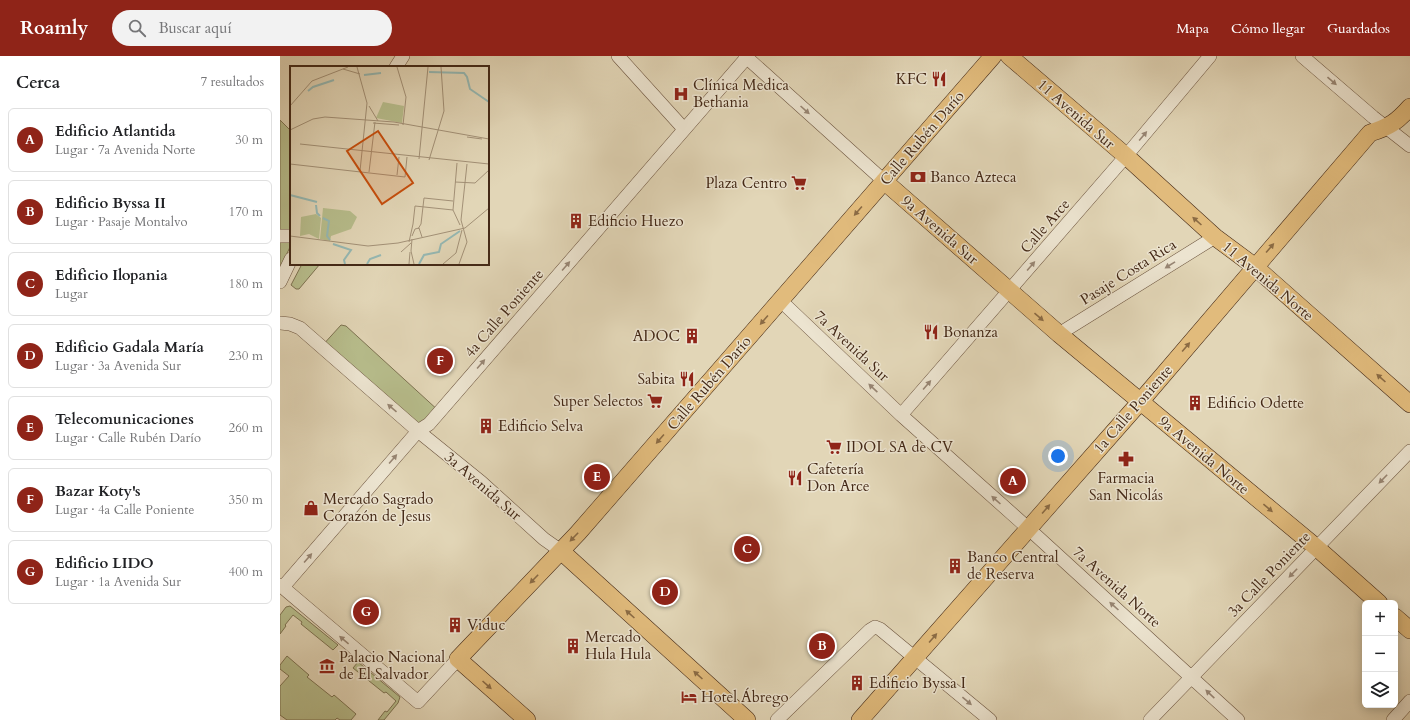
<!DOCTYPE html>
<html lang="es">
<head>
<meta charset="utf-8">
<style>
  :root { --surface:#fff; --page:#f2f2f2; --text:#202124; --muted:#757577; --line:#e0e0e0; --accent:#8f2418 }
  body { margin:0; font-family:Cardo,serif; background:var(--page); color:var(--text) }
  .controls { position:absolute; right:12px; bottom:12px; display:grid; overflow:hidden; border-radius:6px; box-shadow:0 2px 10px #0003 }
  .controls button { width:36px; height:36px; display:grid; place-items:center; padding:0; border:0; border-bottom:1px solid var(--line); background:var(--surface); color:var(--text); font:20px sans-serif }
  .you { position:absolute; left:778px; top:400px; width:14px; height:14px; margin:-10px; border:3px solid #fff; border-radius:50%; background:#1a73e8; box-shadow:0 0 0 6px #1a73e833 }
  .badge { display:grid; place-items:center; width:26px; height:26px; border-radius:50%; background:var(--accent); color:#fff; font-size:13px; font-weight:700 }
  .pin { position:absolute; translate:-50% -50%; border:2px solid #fff; box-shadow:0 1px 4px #0006 }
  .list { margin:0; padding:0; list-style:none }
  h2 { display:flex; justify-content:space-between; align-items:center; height:52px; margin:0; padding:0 16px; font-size:17px }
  h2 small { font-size:13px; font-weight:400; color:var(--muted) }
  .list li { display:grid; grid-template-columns:26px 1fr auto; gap:12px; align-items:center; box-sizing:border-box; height:64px; margin:0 8px 8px; padding:0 8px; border:1px solid var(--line); border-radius:6px }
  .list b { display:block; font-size:15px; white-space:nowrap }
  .list p { margin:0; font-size:13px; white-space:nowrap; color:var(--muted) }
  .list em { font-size:13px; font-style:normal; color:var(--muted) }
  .icon { flex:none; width:22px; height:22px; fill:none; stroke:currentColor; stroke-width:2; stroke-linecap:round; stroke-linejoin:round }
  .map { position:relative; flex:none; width:1130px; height:664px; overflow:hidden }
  header { display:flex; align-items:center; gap:24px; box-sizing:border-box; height:56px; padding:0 20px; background:var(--accent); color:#fff }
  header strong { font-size:19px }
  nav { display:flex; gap:22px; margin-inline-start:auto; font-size:14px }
  .search { width:280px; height:36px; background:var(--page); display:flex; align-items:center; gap:10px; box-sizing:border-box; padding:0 14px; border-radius:22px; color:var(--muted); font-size:15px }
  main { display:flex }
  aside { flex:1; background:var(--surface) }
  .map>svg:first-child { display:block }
</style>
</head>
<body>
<header>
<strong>Roamly</strong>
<div class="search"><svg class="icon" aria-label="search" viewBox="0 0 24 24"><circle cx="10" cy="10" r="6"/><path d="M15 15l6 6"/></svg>Buscar aquí</div>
<nav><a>Mapa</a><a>Cómo llegar</a><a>Guardados</a></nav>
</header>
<main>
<aside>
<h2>Cerca<small>7 resultados</small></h2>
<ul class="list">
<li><span class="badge">A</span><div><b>Edificio Atlantida</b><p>Lugar · 7a Avenida Norte</p></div><em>30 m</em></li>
<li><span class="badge">B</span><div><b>Edificio Byssa II</b><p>Lugar · Pasaje Montalvo</p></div><em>170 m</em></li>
<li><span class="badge">C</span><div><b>Edificio Ilopania</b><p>Lugar</p></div><em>180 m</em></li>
<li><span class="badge">D</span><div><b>Edificio Gadala María</b><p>Lugar · 3a Avenida Sur</p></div><em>230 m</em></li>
<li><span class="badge">E</span><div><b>Telecomunicaciones</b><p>Lugar · Calle Rubén Darío</p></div><em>260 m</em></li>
<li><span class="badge">F</span><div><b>Bazar Koty's</b><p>Lugar · 4a Calle Poniente</p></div><em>350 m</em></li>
<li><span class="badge">G</span><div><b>Edificio LIDO</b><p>Lugar · 1a Avenida Sur</p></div><em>400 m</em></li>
</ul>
</aside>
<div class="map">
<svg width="1130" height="664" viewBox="0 0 1130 664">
  <rect width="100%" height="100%" fill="#e2d6b7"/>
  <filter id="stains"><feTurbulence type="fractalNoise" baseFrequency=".005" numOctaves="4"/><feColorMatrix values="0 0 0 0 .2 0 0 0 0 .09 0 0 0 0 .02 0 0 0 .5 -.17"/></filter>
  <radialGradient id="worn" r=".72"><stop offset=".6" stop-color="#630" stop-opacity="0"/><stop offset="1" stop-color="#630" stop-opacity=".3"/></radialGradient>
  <!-- green -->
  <path fill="#b7bd8c" stroke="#7e7352" d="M 0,64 L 11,75 L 11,174 L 0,174 Z
    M 11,183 L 11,189 L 0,212 L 0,184 Z
    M 22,208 L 40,208 L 19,233 L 16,233 L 11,229 Z
    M 61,269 L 66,270 L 160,356 L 138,375 L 41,291 Z
    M 10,550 L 58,589 L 53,594 L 21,568 L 22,566 L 13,559 L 5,569 L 6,570 L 0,578 L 0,559 L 6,551 Z
    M 7,600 L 29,619 L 27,621 L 52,641 L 54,639 L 76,658 L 71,664 L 60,664 L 57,662 L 55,664 L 7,664 L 0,659 L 0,630 L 9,620 L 0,613 L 0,609 Z
    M 78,606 L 120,641 L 118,647 L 104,664 L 98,664 L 105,655 L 107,656 L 116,645 L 106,636 L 104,637 L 73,612 Z"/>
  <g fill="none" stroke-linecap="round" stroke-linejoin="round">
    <defs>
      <path id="minor" d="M 338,0 L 404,73
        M 465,0 L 604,125
        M 1022,0 L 1093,61 L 1130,90
        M 116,11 L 123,0
        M 0,180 L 11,180
        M 0,226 L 11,203
        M 500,244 L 621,359 L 749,473 L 958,664
        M 0,267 L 10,268 L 20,272 L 138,375 L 201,426 L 264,483 L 281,495
        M 779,278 L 935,181
        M 621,359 L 846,100 L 930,0
        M 0,529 L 138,646 L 178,603
        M 3,531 L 138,375 L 149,368 L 468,0
        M 497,664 L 590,574 L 595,571 L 600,573 L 710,664
        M 870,664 L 1130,395
        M 1113,664 L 1130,645"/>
      <path id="major" d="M 729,0 L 846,100 L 935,181 L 974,210 L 1130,348
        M 604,125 L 779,278 L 1037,492 L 1099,547
        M 281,495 L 467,664
        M 1115,561 L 1130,574
        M 247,664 L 178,603 L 298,477 L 713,0
        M 580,664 L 860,346 L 1090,77 C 1109,71 1117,66 1130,51"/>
    </defs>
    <!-- minor casing -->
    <use href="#minor" stroke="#6c543f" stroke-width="14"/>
    <!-- major casing -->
    <use href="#major" stroke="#442917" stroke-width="18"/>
    <!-- minor -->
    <use href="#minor" stroke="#ece4d0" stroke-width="13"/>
    <!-- major -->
    <use href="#major" stroke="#e1bb7c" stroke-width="17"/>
  </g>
  <!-- one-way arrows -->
  <defs><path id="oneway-solid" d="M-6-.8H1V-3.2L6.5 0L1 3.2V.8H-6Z"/></defs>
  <g fill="#988674">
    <use href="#oneway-solid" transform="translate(1052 25) rotate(41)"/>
    <use href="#oneway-solid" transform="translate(525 54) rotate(42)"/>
    <use href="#oneway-solid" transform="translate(863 80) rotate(-50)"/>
    <use href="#oneway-solid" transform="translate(890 209) rotate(148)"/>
    <use href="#oneway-solid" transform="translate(286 210) rotate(-49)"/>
    <use href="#oneway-solid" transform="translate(751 210) rotate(-49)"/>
    <use href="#oneway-solid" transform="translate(201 308) rotate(-49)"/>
    <use href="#oneway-solid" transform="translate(647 329) rotate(-49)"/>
    <use href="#oneway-solid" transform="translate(593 332) rotate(-137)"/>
    <use href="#oneway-solid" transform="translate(112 352) rotate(-139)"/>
    <use href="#oneway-solid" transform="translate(113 403) rotate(-49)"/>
    <use href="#oneway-solid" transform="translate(1103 423) rotate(134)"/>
    <use href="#oneway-solid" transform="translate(716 444) rotate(-138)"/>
    <use href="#oneway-solid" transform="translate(28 502) rotate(-49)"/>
    <use href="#oneway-solid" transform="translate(1013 517) rotate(134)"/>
    <use href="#oneway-solid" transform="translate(834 550) rotate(-138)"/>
    <use href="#oneway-solid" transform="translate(64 584) rotate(-140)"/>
    <use href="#oneway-solid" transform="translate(930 638) rotate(-137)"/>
    <use href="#oneway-solid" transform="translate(687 645) rotate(40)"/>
  </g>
  <g fill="#8b6b44">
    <use href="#oneway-solid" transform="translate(578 155) rotate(131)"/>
    <use href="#oneway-solid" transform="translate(917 165) rotate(-138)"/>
    <use href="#oneway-solid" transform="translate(990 192) rotate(-49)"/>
    <use href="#oneway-solid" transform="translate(759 261) rotate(41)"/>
    <use href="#oneway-solid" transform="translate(484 264) rotate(131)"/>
    <use href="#oneway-solid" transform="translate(906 291) rotate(-50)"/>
    <use href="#oneway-solid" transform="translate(1101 322) rotate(-138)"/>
    <use href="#oneway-solid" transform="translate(380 383) rotate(131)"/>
    <use href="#oneway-solid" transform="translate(988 452) rotate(40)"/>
    <use href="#oneway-solid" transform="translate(766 453) rotate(-49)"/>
    <use href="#oneway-solid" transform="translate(294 481) rotate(134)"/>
    <use href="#oneway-solid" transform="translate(254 523) rotate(134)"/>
    <use href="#oneway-solid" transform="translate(350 558) rotate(-138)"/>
    <use href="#oneway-solid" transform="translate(653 582) rotate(-49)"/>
    <use href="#oneway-solid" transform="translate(418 619) rotate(-138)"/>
    <use href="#oneway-solid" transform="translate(207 629) rotate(42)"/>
  </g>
  <!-- icons -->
  <defs>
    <symbol id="restaurant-bare" viewBox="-9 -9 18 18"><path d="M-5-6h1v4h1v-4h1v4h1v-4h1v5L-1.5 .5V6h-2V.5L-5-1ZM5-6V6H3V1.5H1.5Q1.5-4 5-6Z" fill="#8f2418" stroke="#ece4d0" stroke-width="2.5" paint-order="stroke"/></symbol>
    <symbol id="hospital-bare" viewBox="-9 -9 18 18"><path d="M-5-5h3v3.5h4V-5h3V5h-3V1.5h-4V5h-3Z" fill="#8f2418" stroke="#ece4d0" stroke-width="2.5" paint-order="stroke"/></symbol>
    <symbol id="bank-bare" viewBox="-9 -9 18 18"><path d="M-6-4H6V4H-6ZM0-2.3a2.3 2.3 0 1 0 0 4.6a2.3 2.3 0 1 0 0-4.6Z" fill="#8f2418" stroke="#ece4d0" stroke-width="2.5" paint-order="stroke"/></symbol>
    <symbol id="supermarket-bare" viewBox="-9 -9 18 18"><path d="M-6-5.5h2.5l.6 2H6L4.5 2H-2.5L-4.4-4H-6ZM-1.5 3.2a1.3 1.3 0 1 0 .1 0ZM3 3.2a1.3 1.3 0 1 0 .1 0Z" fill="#8f2418" stroke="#ece4d0" stroke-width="2.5" paint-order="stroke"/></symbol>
    <symbol id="building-bare" viewBox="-9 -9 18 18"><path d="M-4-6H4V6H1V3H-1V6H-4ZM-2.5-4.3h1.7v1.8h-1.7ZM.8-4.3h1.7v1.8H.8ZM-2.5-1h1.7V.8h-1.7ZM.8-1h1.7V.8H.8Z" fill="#8f2418" stroke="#ece4d0" stroke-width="2.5" paint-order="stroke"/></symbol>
    <symbol id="pharmacy-bare" viewBox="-9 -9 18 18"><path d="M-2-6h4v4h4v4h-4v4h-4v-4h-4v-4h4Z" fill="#8f2418" stroke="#ece4d0" stroke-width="2.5" paint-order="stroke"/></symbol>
    <symbol id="shop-bare" viewBox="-9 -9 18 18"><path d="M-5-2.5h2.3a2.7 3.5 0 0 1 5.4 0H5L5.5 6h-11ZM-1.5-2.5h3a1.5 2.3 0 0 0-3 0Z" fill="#8f2418" stroke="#ece4d0" stroke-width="2.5" paint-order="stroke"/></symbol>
    <symbol id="museum-bare" viewBox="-9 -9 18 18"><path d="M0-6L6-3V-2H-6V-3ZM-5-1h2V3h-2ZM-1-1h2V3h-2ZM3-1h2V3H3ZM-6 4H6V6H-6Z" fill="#8f2418" stroke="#ece4d0" stroke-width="2.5" paint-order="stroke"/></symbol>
    <symbol id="hotel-bare" viewBox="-9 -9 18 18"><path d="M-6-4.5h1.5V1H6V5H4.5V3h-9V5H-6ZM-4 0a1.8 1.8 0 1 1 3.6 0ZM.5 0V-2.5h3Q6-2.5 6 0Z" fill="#8f2418" stroke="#ece4d0" stroke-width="2.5" paint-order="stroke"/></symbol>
  </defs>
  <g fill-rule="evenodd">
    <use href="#restaurant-bare" x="648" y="12" width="22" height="22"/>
    <use href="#hospital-bare" x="390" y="27" width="22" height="22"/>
    <use href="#bank-bare" x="627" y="110" width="22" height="22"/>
    <use href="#supermarket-bare" x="508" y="116" width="22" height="22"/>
    <use href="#building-bare" x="285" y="154" width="22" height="22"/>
    <use href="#restaurant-bare" x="640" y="265" width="22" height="22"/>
    <use href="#building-bare" x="401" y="269" width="22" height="22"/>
    <use href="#restaurant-bare" x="396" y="312" width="22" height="22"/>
    <use href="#supermarket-bare" x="364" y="334" width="22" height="22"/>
    <use href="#building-bare" x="904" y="336" width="22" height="22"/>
    <use href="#building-bare" x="195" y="359" width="22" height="22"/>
    <use href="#supermarket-bare" x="543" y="380" width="22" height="22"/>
    <use href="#pharmacy-bare" x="835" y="392" width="22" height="22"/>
    <use href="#restaurant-bare" x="504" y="411" width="22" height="22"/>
    <use href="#shop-bare" x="20" y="441" width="22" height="22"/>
    <use href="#building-bare" x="664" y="499" width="22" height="22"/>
    <use href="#building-bare" x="164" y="558" width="22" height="22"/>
    <use href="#building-bare" x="282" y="579" width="22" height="22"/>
    <use href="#museum-bare" x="36" y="599" width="22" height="22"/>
    <use href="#building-bare" x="566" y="616" width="22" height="22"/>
    <use href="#hotel-bare" x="398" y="630" width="22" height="22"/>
  </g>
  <g text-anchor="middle" stroke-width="3" stroke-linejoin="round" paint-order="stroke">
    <!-- poi labels -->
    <g font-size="15" fill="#442917" stroke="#ece4d0" text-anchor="start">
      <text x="647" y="28" text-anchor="end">KFC</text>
      <text x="413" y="34">Clínica Medica<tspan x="413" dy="17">Bethania</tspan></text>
      <text x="650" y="126">Banco Azteca</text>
      <text x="507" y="132" text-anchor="end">Plaza Centro</text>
      <text x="308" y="170">Edificio Huezo</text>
      <text x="663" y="281">Bonanza</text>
      <text x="400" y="285" text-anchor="end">ADOC</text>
      <text x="395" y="328" text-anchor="end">Sabita</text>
      <text x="363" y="350" text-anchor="end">Super Selectos</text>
      <text x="927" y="352">Edificio Odette</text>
      <text x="218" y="375">Edificio Selva</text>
      <text x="566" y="396">IDOL SA de CV</text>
      <text x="527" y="418">Cafetería<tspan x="527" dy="17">Don Arce</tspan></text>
      <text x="846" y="427" text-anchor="middle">Farmacia<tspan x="846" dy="17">San Nicolás</tspan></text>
      <text x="43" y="448">Mercado Sagrado<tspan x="43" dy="17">Corazón de Jesus</tspan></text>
      <text x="687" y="506">Banco Central<tspan x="687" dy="17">de Reserva</tspan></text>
      <text x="187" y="574">Viduc</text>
      <text x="305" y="586">Mercado<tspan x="305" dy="17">Hula Hula</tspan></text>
      <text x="59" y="606">Palacio Nacional<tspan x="59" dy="17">de El Salvador</tspan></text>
      <text x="589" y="632">Edificio Byssa I</text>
      <text x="421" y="646">Hotel Ábrego</text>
    </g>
    <!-- street labels -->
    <g font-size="15" fill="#442917" stroke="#ece4d0">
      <text transform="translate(796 58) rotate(41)" y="5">11 Avenida Sur</text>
      <text transform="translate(642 82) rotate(-49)" y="5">Calle Rubén Darío</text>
      <text transform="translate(765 170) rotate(-49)" y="5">Calle Arce</text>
      <text transform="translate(660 174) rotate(41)" y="5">9a Avenida Sur</text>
      <text transform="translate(848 216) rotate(-32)" y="5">Pasaje Costa Rica</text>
      <text transform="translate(988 225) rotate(40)" y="5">11 Avenida Norte</text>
      <text transform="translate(224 257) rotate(-49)" y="5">4a Calle Poniente</text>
      <text transform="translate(572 290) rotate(43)" y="5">7a Avenida Sur</text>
      <text transform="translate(429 327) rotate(-49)" y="5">Calle Rubén Darío</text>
      <text transform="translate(853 353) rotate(-49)" y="5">1a Calle Poniente</text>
      <text transform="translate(924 399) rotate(40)" y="5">9a Avenida Norte</text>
      <text transform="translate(203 430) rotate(41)" y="5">3a Avenida Sur</text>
      <text transform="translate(989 518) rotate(-46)" y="5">3a Calle Poniente</text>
      <text transform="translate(837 531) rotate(42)" y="5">7a Avenida Norte</text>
    </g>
  </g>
  <!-- overview -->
  <g transform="translate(10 10)">
    <rect width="199" height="199" fill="#e2d6b7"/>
    <path d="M 93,36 L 114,40 L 112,57 L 86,52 ZM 33,142 L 60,145 L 67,151 L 61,163 L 41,170 L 40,175 L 30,173 ZM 26,148 L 31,152 L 29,173 L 19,168 L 10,170 L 11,151 Z" fill="#b7bd8c"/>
    <path fill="none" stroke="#95b8b3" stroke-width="2" d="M 139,6 L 174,7 L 177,11 L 180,23 L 199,36M 74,9 L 91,7M 18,25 L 23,21 L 44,14M 0,129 L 27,136M 26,139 L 27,147 L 30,150M 33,152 L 39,155 L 37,170 L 40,174M 43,178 L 61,184 L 54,194 L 55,198M 77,198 L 80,193 L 91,189M 129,198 L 134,189 L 149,186 L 151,178 L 170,165"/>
    <path fill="none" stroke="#a39177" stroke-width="1" d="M 67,1 L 77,37 L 70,105M 107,1 L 116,31 L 113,59M 53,3 L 70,8M 0,40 L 22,15 L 58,1M 79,40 L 88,55M 83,57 L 109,59M 0,64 L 23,53 L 35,51 L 104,56 L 199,73M 177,71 L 192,73M 10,78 L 199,98M 129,93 L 138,1M 139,94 L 154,45 L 151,1M 0,98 L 115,111 L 117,91M 79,106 L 85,56M 107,109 L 109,91M 165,116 L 185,117 L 199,104M 163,144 L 170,159M 163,144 L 167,97M 123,158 L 125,140 L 163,144M 128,163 L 131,158 L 134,132 L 163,135M 0,170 L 78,180 L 108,177 L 175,162 L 199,142M 122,170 L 125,163 L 129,162 L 132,171M 122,173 L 121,185 L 124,198M 119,176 L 123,158M 111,186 L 121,177M 119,198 L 120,186M 153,198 L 166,187 L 172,164M 169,198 L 177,176 L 171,154 L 177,98"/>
    <path fill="#c74f0e" fill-opacity="0.15" stroke="#c74f0e" stroke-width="2" d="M 88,65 L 123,117 L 92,138 L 57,85 Z"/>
    <rect width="199" height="199" fill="none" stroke="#442917" stroke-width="2"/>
  </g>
  <rect width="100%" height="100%" filter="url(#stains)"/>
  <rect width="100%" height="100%" fill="url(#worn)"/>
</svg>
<div class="controls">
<button>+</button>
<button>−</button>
<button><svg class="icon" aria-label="layers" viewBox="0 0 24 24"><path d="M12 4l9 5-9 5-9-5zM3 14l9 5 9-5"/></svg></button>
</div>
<div class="you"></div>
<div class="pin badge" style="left:733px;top:425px">A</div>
<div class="pin badge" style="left:542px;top:590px">B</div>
<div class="pin badge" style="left:467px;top:493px">C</div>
<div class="pin badge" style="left:385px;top:536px">D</div>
<div class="pin badge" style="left:317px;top:421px">E</div>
<div class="pin badge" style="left:160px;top:305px">F</div>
<div class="pin badge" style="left:86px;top:556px">G</div>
</div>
</main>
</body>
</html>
